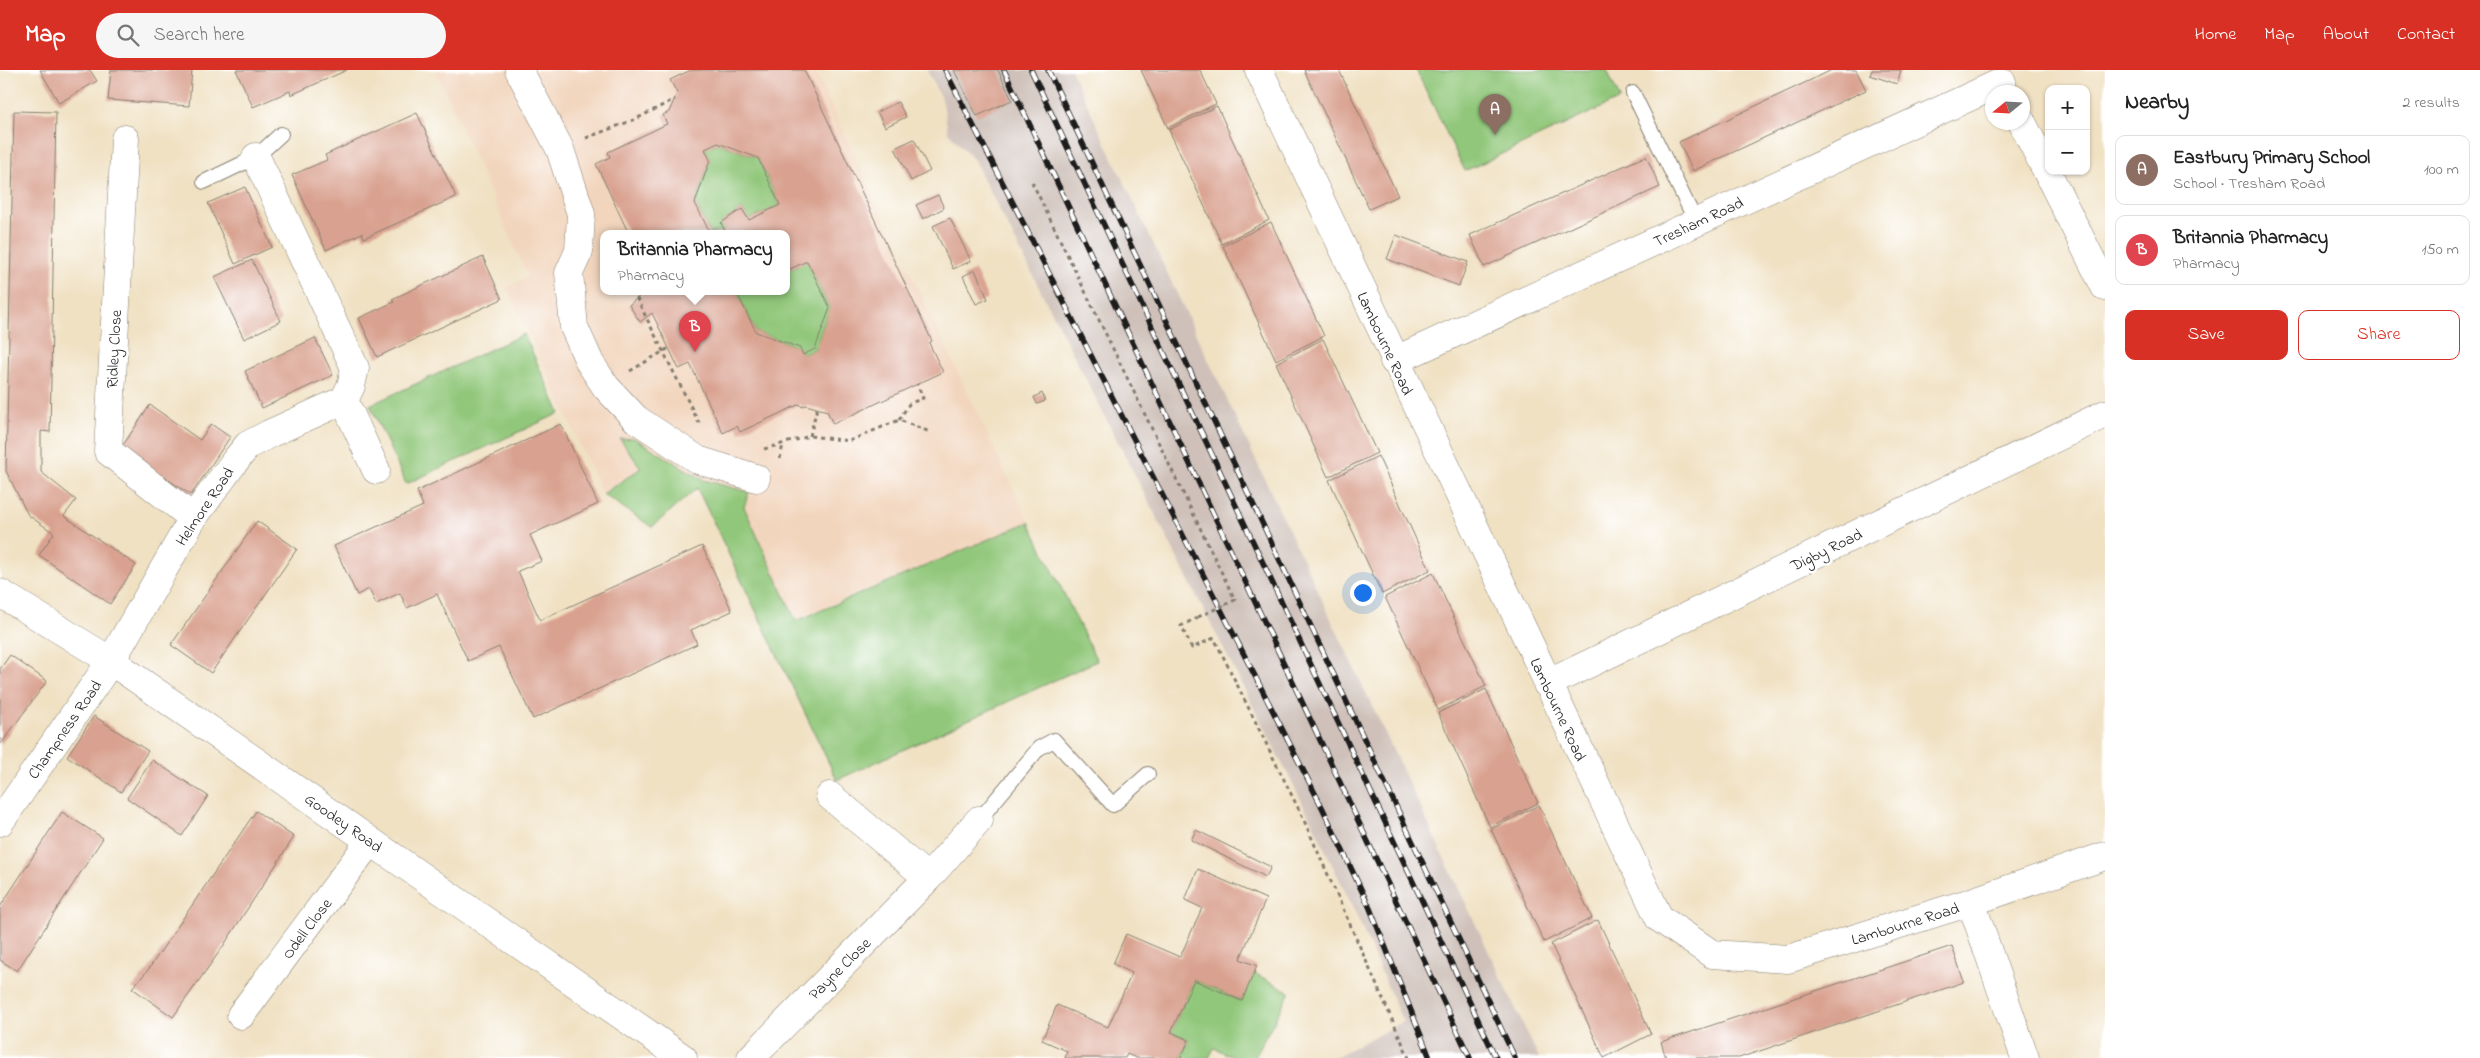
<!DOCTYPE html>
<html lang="en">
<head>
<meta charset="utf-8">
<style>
  :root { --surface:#fff; --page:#f6f6f6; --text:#222; --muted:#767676; --line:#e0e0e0; --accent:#d93025 }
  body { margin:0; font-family:"Indie Flower",sans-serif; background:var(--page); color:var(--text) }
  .controls { position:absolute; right:15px; top:15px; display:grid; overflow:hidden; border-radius:10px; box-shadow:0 1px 4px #0004 }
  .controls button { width:45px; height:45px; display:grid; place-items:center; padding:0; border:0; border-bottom:1px solid var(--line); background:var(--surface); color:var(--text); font:25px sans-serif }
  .compass { position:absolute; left:1985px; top:15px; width:45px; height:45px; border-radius:50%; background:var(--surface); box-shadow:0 1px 4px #0004; rotate:252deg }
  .you { position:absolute; left:1362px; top:522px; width:18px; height:18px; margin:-12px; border:4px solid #fff; border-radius:50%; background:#1a73e8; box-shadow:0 0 0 8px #1a73e833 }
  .badge { display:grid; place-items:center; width:32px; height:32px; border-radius:50%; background:var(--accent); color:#fff; font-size:16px; font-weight:700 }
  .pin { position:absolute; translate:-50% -41px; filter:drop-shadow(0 1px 2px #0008) }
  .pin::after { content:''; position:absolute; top:26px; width:18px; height:15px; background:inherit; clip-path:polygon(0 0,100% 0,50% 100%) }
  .popup { position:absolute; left:600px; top:160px; width:190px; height:65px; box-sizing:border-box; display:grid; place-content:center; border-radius:10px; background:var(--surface); filter:drop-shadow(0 1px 4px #0005); font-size:16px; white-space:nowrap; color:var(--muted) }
  .popup b { font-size:19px; color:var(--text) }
  .popup::after { content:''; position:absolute; left:50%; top:100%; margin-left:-10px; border:10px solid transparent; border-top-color:var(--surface) }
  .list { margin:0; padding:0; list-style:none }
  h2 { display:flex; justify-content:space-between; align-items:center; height:65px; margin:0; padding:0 20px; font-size:21px }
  h2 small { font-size:16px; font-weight:400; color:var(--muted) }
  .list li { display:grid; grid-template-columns:32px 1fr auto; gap:15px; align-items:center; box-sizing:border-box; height:70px; margin:0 10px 10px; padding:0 10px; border:1px solid var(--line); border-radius:10px }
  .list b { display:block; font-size:19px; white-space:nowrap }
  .list p { margin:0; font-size:16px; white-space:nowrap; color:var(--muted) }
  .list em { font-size:16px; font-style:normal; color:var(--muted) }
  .actions { display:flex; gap:10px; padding:15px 20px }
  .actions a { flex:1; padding:11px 0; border:1px solid var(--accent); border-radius:10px; text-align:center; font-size:18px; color:var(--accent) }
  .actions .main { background:var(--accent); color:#fff }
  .icon { flex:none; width:28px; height:28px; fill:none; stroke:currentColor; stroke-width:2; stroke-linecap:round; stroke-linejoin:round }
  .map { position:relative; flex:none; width:2105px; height:988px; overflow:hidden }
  header { display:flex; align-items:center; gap:30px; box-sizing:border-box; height:70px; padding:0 25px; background:var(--accent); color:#fff }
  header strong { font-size:24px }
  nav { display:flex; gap:28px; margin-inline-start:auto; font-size:18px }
  .search { width:350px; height:45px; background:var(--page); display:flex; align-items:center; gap:12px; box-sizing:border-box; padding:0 18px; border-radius:28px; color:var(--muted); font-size:19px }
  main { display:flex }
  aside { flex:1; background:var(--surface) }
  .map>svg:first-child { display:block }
</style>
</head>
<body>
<header>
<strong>Map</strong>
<div class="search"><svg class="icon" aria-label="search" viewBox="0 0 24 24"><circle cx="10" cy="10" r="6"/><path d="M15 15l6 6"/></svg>Search here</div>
<nav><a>Home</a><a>Map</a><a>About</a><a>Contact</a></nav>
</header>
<main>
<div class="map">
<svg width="2105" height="988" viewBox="0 0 2105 988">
  <rect width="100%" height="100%" fill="#fff"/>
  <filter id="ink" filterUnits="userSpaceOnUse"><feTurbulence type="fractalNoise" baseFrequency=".02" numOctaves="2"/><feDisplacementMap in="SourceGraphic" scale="10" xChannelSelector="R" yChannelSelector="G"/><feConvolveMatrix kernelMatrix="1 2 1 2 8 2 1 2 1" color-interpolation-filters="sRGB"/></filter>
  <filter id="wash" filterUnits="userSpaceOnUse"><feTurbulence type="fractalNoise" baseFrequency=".0096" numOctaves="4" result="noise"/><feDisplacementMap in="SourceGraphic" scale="20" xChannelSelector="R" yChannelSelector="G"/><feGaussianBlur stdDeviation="1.12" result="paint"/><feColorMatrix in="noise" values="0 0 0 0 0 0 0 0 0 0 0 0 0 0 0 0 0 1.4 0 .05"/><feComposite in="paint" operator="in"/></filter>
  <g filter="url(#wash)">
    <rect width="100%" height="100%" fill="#f0e1c3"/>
    <!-- built -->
    <path fill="#f2d5bd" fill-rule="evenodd" d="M 436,0 L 814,0 L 1029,452 L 765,562 L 697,418 L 652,457 L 603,424 L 507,217 L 528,207 ZM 604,163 L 786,163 L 786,221 L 604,221 Z"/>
    <!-- industrial -->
    <path fill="#cfc1ba" d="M 927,0 L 1071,0 L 1539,988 L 1333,988 L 1403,952 L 1355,842 L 1308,744 L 974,90 L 948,62 L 943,33 Z"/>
    <!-- green -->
    <path fill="#91c77a" stroke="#56724b" d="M 1416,0 L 1607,0 L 1620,29 L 1465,101 Z
      M 718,73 L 758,88 L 780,135 L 749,150 L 742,139 L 721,153 L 725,161 L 710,163 L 695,133 L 710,90 L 705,79 Z
      M 807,191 L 830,238 L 815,279 L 803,285 L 800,278 L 756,262 L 737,223 L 742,221 L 786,221 L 786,201 Z
      M 524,264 L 560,343 L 406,414 L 370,335 Z
      M 634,368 L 704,410 L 749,422 L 744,437 L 796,551 L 1029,452 L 1097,591 L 837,710 L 697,418 L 652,457 L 603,424 L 641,398 L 620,369 Z
      M 1254,903 L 1290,922 L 1254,988 L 1236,988 L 1214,978 L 1209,988 L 1181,988 L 1189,970 L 1171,962 L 1194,910 L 1241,931 Z"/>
    <g id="blocks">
      <!-- building -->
      <path fill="#d9a18f" d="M 40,0 L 90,0 L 97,11 L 59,33 Z
        M 111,0 L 192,0 L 189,36 L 108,30 Z
        M 236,0 L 347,0 L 291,25 L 290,21 L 253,37 Z
        M 691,0 L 804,0 L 932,271 L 929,273 L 943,302 L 833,354 L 827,341 L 806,335 L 802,337 L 800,334 L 740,362 L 737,356 L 723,363 L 690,294 L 679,299 L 652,243 L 640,252 L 629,235 L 646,221 L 742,221 L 737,223 L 756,262 L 800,278 L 803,285 L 815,279 L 830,238 L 807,191 L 786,201 L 786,163 L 720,163 L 725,161 L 721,153 L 742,139 L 749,150 L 780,135 L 758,88 L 718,73 L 705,79 L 710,90 L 695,133 L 710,163 L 626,163 L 628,162 L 596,94 L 610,87 L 608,82 L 667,54 L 663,45 L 669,42 L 677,23 L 670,10 Z
        M 954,0 L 998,0 L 1012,30 L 977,46 Z
        M 1141,0 L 1200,0 L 1216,34 L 1168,58 Z
        M 1304,0 L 1339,0 L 1398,126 L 1369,139 Z
        M 1832,0 L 1856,0 L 1866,20 L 1693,101 L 1679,72 Z
        M 1872,0 L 1901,0 L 1897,14 L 1870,5 Z
        M 898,32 L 906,47 L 885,57 L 877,42 Z
        M 1217,36 L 1269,150 L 1222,174 L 1169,60 Z
        M 14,41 L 56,42 L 50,362 L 41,361 L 41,402 L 76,430 L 64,446 L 136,495 L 110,534 L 39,485 L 54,463 L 28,445 L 6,401 Z
        M 417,43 L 456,127 L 364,168 L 362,163 L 326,180 L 292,105 L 327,90 L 325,85 Z
        M 914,69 L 930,101 L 911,111 L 895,78 Z
        M 1646,86 L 1660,117 L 1484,197 L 1470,165 Z
        M 245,117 L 272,177 L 235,194 L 208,133 Z
        M 938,125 L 944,138 L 923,149 L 916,135 Z
        M 950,148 L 971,191 L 953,199 L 933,156 Z
        M 1271,152 L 1324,266 L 1276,290 L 1223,176 Z
        M 1396,165 L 1468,192 L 1459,216 L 1387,189 Z
        M 483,187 L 502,229 L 377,287 L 359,248 L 394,232 L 392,229 Z
        M 252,190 L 281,251 L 244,269 L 214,207 Z
        M 975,200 L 988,229 L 976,234 L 963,206 Z
        M 315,268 L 333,305 L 262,338 L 245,301 Z
        M 1323,269 L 1377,383 L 1328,407 L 1276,293 Z
        M 1042,323 L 1045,331 L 1037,334 L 1034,327 Z
        M 150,335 L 200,370 L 211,354 L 230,367 L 191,425 L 121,378 Z
        M 561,354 L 598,434 L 530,465 L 542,491 L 518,501 L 540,550 L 702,476 L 732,541 L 691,560 L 697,574 L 533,649 L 499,577 L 468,591 L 437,524 L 407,538 L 400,523 L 376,534 L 369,519 L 357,525 L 334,476 L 423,436 L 417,421 Z
        M 1378,386 L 1430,500 L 1382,524 L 1329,410 Z
        M 257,451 L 297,479 L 211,603 L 171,575 Z
        M 1433,503 L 1486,616 L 1438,640 L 1385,527 Z
        M 10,585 L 47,611 L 0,675 L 0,599 Z
        M 1486,619 L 1538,733 L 1490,757 L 1438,643 Z
        M 94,646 L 148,681 L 121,722 L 67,686 Z
        M 152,690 L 208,726 L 182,766 L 127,728 Z
        M 1539,735 L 1592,848 L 1544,872 L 1491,759 Z
        M 256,741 L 294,767 L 222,878 L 173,947 L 132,918 L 148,900 Z
        M 62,742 L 103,768 L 17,901 L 0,890 L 0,837 Z
        M 1196,760 L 1271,797 L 1266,807 L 1191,770 Z
        M 1198,799 L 1266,829 L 1240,889 L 1257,896 L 1242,931 L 1194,910 L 1171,962 L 1189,970 L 1181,988 L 1136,988 L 1127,984 L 1125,988 L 1065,988 L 1067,981 L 1042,970 L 1057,935 L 1108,957 L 1132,903 L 1113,894 L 1126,864 L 1180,887 L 1202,838 L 1185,830 Z
        M 1598,850 L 1651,964 L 1604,988 L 1551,874 Z
        M 1952,876 L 1964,912 L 1739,988 L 1666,988 L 1661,972 Z"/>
    </g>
  </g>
  <g filter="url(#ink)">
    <use href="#blocks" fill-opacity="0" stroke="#867e70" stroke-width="1"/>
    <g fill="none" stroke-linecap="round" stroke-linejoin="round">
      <defs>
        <path id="service" d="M 1633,23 L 1696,152
          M 204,112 L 256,87 L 281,64
          M 979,750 L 1039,678 L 1054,670 L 1113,735 L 1148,704"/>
        <path id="minor" d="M 519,0 L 560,79 L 581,144 L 579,181 L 569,203 L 574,257 L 590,293 L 606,317 L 636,349 L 698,390 L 756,408
          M 1259,0 L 1659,848 L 1712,884 L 1788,889 L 1971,832 L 2105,786
          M 2022,52 L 2105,217
          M 125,69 L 108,381 L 193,448
          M 1394,291 L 2002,12
          M 344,330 L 376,400
          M 0,523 L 111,591 L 683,988
          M 1547,614 L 2105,344
          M 830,726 L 928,808
          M 0,752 L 111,591 L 193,448 L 235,391 L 248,375 L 269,364 L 344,330 L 351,316 L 355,298 L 256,87
          M 1971,832 L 2025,988
          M 241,945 L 370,771
          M 751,988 L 928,808 L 979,750"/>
      </defs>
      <!-- service casing -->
      <use href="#service" stroke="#867e70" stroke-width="16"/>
      <!-- minor casing -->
      <use href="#minor" stroke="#867e70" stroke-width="29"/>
      <!-- path -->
      <path stroke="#867e70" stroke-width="3" stroke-dasharray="4 4" stroke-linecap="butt" d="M 586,68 L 636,49 L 675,29
        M 1032,112 L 1235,530 L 1224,535
        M 633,221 L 699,353
        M 630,301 L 669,278
        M 899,350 L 909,334 L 923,328 L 917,314
        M 810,366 L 817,338
        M 764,379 L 810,366 L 849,371 L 899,350 L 930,362
        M 780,389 L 783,374
        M 1198,547 L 1181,556 L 1192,578 L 1214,568 L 1302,746 L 1409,988"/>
      <!-- service -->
      <use href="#service" stroke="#fff" stroke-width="14"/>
      <!-- minor -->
      <use href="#minor" stroke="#fff" stroke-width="28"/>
      <defs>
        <path id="rail" d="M 945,0 L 1322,737 L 1369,836 L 1430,988
          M 1004,0 L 1470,988
          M 1031,0 L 1496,988
          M 1048,0 L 1515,988"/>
      </defs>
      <!-- rail casing -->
      <use href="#rail" stroke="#1c1c1c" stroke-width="5.5"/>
      <!-- rail -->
      <use href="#rail" stroke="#fff" stroke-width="4" stroke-dasharray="11" stroke-linecap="butt"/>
      <!-- path-bridge -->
      <path stroke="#867e70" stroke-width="3" stroke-dasharray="4 4" stroke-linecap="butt" d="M 1198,547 L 1224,535"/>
    </g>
  </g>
  <g text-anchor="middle" stroke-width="5" stroke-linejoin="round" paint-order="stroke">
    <!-- street labels -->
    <g font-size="16" fill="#1c1c1c" stroke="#fff">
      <text transform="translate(1698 151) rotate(-25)" y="6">Tresham Road</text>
      <text transform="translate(1386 273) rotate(65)" y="6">Lambourne Road</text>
      <text transform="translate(113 279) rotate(-87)" y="6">Ridley Close</text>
      <text transform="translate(204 436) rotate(-56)" y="6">Helmore Road</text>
      <text transform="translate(1826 479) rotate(-26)" y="6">Digby Road</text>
      <text transform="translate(1559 639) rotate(65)" y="6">Lambourne Road</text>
      <text transform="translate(64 659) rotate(-55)" y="6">Champness Road</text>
      <text transform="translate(344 752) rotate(35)" y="6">Goodey Road</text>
      <text transform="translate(1905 853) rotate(-17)" y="6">Lambourne Road</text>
      <text transform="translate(306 858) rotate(-53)" y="6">Odell Close</text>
      <text transform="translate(839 898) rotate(-45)" y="6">Payne Close</text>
    </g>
  </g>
</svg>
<div class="controls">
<button>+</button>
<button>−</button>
</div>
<svg class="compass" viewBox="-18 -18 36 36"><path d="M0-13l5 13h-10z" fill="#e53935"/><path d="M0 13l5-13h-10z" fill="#767676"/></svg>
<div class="you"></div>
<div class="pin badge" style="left:1495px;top:65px;background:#8d6e63">A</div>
<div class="pin badge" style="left:695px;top:282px;background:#e0444e">B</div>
<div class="popup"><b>Britannia Pharmacy</b>Pharmacy</div>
</div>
<aside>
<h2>Nearby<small>2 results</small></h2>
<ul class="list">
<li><span class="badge" style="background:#8d6e63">A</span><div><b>Eastbury Primary School</b><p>School · Tresham Road</p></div><em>100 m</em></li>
<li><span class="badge" style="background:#e0444e">B</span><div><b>Britannia Pharmacy</b><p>Pharmacy</p></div><em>150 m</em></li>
</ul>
<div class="actions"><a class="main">Save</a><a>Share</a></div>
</aside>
</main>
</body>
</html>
